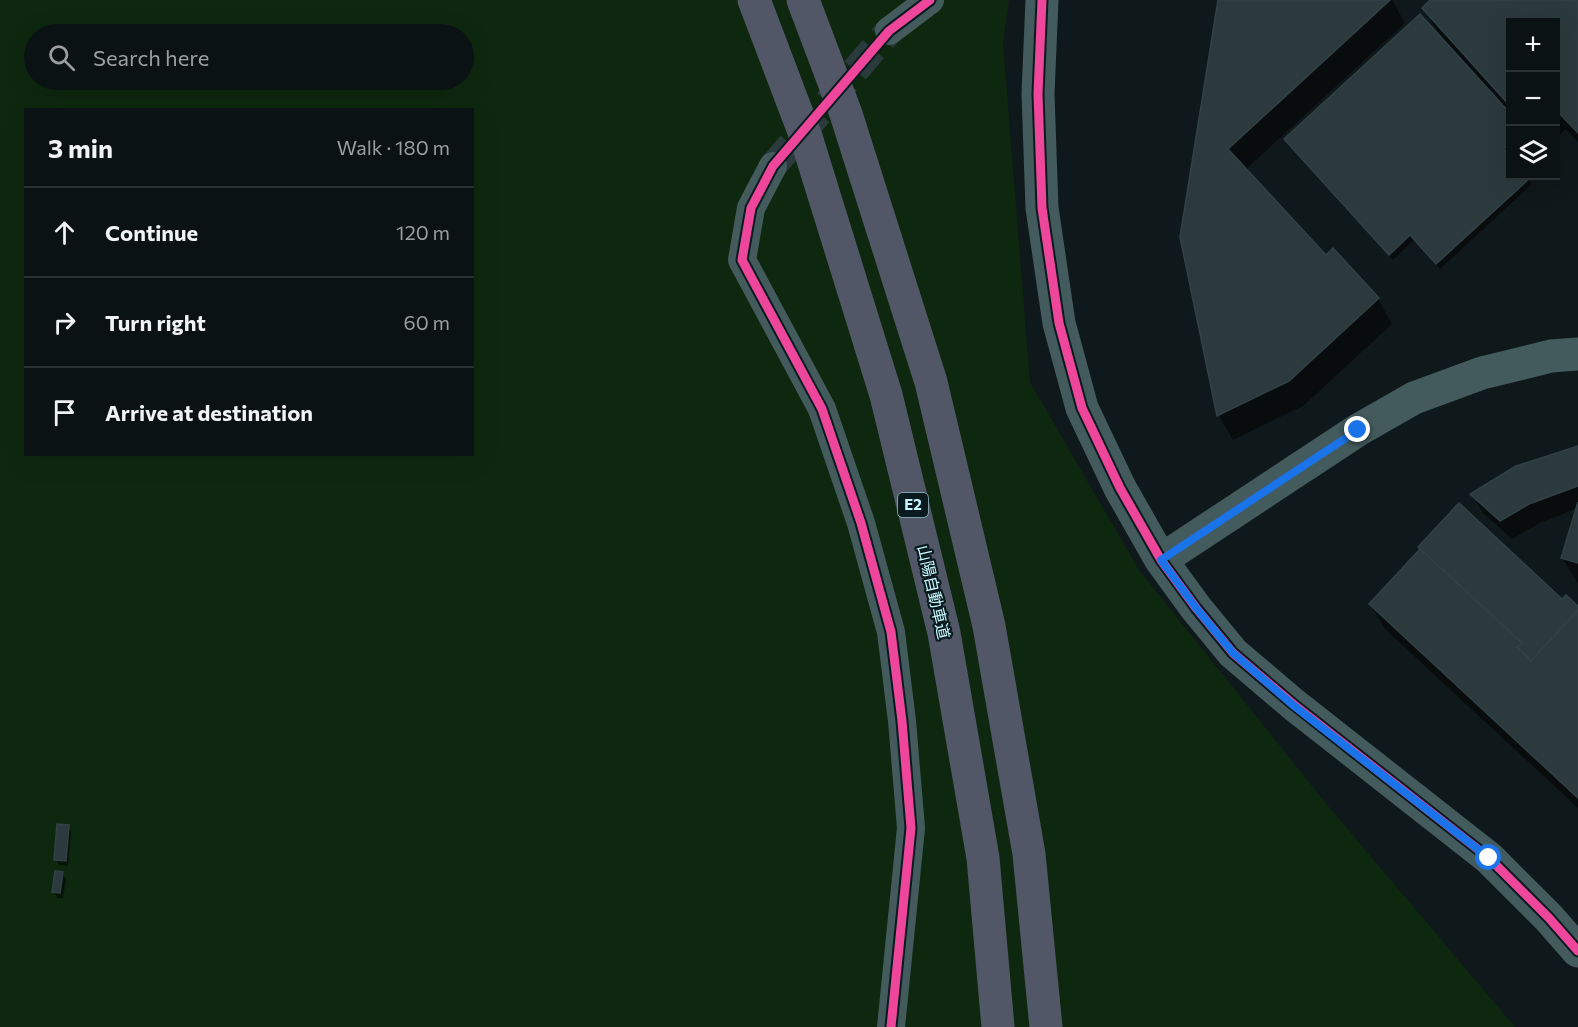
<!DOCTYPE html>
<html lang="en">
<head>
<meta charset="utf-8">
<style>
  :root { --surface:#0b1214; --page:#141b1d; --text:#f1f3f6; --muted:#9a9ea0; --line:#2b3234 }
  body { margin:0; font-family:Commissioner,"Noto Sans JP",sans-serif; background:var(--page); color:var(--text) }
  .controls { position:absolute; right:18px; top:18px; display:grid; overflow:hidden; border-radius:0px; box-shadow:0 6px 24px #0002 }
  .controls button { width:54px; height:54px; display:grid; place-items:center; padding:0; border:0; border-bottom:2px solid var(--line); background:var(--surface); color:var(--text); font:30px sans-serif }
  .stop { position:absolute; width:18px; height:18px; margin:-14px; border:4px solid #1a73e8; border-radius:50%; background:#fff }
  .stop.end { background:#1a73e8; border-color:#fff; box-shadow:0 2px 6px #0008 }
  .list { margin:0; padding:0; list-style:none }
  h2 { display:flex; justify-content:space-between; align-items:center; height:78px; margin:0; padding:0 24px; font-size:26px }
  h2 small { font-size:20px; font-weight:400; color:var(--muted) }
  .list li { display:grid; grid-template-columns:39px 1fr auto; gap:18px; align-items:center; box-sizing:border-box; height:90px; padding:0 24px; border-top:2px solid var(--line) }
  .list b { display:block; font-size:22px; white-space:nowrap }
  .list em { font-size:20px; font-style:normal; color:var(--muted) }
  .icon { flex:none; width:33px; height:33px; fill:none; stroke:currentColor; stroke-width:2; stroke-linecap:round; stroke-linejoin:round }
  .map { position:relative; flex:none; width:1578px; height:1027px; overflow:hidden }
  .search { position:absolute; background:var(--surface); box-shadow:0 6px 24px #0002; left:24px; top:24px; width:450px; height:66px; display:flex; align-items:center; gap:15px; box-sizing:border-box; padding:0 21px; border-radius:33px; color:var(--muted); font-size:22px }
  .panel { position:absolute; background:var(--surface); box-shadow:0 6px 24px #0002; left:24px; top:108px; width:450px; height:348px; border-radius:0px }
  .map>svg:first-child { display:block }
</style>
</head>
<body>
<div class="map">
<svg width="1578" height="1027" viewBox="0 0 1578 1027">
  <rect width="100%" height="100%" fill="#0f181a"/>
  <!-- green -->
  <path fill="#0e280f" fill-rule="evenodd" d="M 0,0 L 1009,0 L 1003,43 L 1030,382 L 1139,570 L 1324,801 L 1515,1027 L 0,1027 ZM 34,34 L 464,34 L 464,80 L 34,80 ZM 26,110 L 472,110 L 472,454 L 26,454 Z"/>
  <!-- shadow -->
  <path fill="#0007" d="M 1219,0 L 1392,0 L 1405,23 L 1245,170 L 1325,257 L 1333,250 L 1378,299 L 1392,324 L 1303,406 L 1233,440 L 1219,416 L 1182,237 Z
    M 1433,0 L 1578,0 L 1578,142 L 1566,129 L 1556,139 L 1556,22 L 1510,22 L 1510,151 L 1507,155 L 1510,158 L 1510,176 L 1526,176 L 1532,184 L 1440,269 L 1414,240 L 1393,260 L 1285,140 L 1440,37 L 1424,8 Z
    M 1578,447 L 1578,583 L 1562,558 L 1577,508 L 1540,523 L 1512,539 L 1483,513 L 1472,494 Z
    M 1459,505 L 1562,601 L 1578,608 L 1578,808 L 1385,629 L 1370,604 Z
    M 68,826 L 71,832 L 68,866 L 59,865 L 56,860 Z
    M 62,873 L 66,879 L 63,898 L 57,898 L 54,892 Z"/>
  <!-- building -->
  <path fill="#2c3a3e" stroke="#304246" stroke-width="1.5" d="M 1218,0 L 1390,0 L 1228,149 L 1326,255 L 1333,248 L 1379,298 L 1289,381 L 1217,416 L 1180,237 Z
    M 1430,0 L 1578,0 L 1578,133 L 1556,110 L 1556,22 L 1510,22 L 1510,106 L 1422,8 Z
    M 1420,14 L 1510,113 L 1510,143 L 1504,149 L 1510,156 L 1510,176 L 1528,176 L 1530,178 L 1436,264 L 1410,235 L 1389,255 L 1284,139 Z
    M 1578,446 L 1578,486 L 1529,504 L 1500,521 L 1470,494 L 1516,466 Z
    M 1578,502 L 1578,563 L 1561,558 Z
    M 1459,503 L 1562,599 L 1566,595 L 1578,606 L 1578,610 L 1531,661 L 1517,647 L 1522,643 L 1418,547 Z
    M 1420,549 L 1522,643 L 1517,647 L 1531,661 L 1577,611 L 1578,612 L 1578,798 L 1369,604 Z
    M 57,824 L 69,825 L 66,861 L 54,860 Z
    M 55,871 L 63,872 L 60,893 L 52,892 Z"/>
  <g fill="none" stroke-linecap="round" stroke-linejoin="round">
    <!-- minor-tunnel -->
    <path stroke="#2b3a3c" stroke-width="28" stroke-dasharray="28 14" stroke-linecap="butt" d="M 773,166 L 889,31"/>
    <!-- minor -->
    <path stroke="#435b5c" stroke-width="28" d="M 889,31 L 930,0
      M 773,166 L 751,208 L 742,260 L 822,409 L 861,523 L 891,632 L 902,721 L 911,828 L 891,1027"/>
    <!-- tertiary -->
    <path stroke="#435b5c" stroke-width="33" d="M 1042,0 L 1038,94 L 1042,208 L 1059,323 L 1082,408 L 1120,488 L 1161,560 L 1196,608 L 1233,653 L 1293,704 L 1489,858 L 1549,918 L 1578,951
      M 1161,560 L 1358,430 L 1414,398 L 1482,373 L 1551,356 L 1578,354"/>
    <!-- motorway -->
    <path stroke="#525768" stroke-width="33" d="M 754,0 L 806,137 L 886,395 L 944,633 L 983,858 L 998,1027
      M 803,0 L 846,114 L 931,382 L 989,626 L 1029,854 L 1046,1027"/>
    <defs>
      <path id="cycleway" d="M 1042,0 L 1038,94 L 1042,208 L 1059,323 L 1082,408 L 1120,488 L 1161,560 L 1196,608 L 1233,653 L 1293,704 L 1489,858 L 1549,918 L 1578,951
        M 891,1027 L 911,828 L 902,721 L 891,632 L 861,523 L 822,409 L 742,260 L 751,208 L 773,166 L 889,31 L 930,0"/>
    </defs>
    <!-- cycleway casing -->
    <use href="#cycleway" stroke="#0a1b1f" stroke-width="13"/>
    <!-- cycleway -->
    <use href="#cycleway" stroke="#ed469a" stroke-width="9"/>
  </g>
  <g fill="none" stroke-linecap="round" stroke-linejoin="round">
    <!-- route -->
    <path stroke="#1a73e8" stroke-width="8" d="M 1358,430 L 1161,560 L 1196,608 L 1233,653 L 1293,705 L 1489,858"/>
  </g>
  <g text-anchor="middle" stroke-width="4.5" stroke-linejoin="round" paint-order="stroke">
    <!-- shield labels -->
    <rect fill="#0a1b1f" stroke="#8fb6bc" stroke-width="1.5" x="898" y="493" width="30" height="24" rx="4.5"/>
    <g font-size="15" font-weight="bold" fill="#c8f8ff">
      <text x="913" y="510">E2</text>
    </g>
    <!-- street labels -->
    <g font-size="16" fill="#c8f8ff" stroke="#0a1b1f">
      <text transform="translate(934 592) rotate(77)" y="6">山陽自動車道</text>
    </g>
  </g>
</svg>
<div class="controls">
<button>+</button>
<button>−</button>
<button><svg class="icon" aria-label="layers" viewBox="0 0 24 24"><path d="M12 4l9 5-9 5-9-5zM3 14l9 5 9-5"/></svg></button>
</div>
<div class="stop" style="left:1489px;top:858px"></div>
<div class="stop end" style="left:1358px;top:430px"></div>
<div class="search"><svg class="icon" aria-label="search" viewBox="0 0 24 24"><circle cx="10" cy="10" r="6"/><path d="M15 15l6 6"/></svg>Search here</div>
<section class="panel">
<h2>3 min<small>Walk · 180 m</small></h2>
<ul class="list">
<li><svg class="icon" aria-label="ahead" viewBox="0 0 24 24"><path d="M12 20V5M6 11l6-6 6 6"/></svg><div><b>Continue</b></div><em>120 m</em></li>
<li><svg class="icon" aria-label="right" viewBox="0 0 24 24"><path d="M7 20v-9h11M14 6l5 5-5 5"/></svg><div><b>Turn right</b></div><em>60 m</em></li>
<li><svg class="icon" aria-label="arrive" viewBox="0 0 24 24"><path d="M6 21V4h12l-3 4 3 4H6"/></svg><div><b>Arrive at destination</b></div></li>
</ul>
</section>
</div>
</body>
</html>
